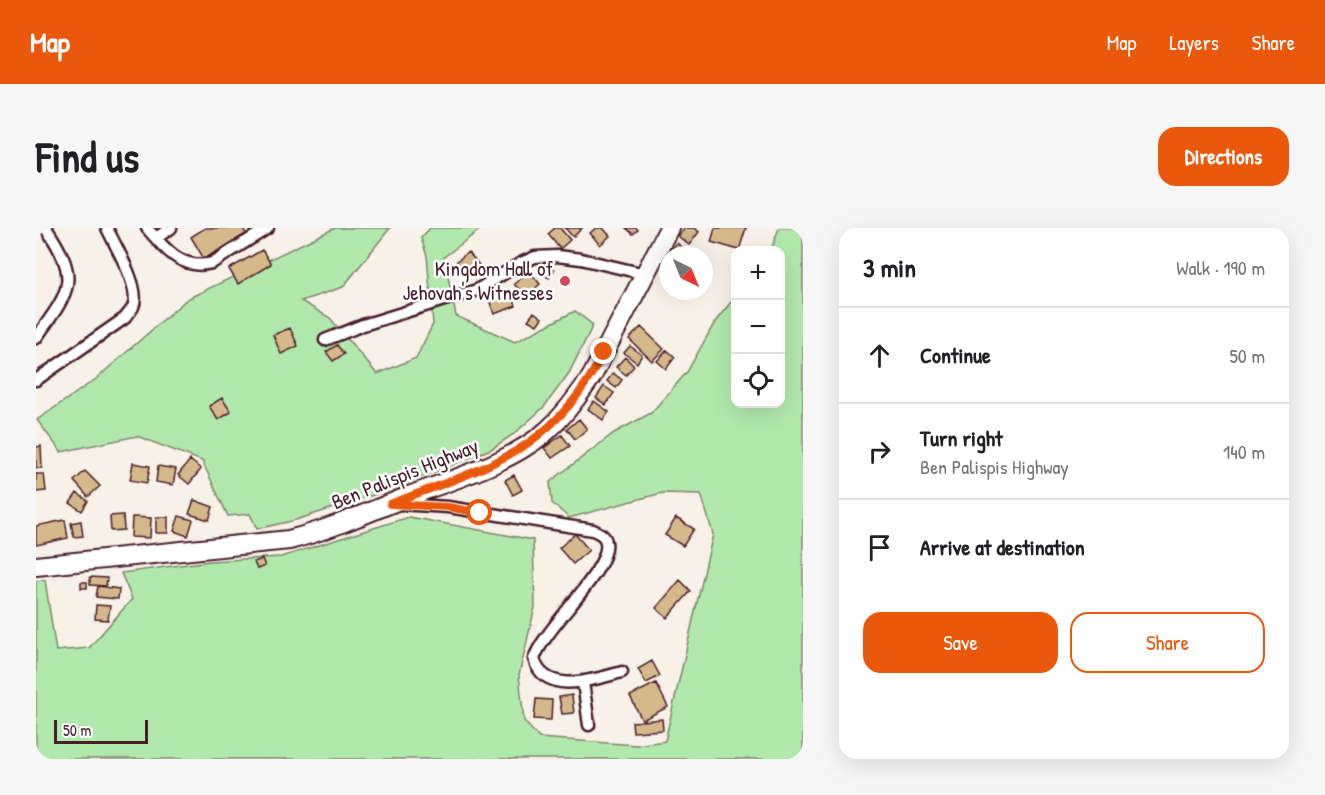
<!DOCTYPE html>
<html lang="en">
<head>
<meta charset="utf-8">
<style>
  :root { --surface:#fff; --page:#f6f6f6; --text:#202124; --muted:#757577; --line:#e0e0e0; --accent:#ea580c }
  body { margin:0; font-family:"Patrick Hand",sans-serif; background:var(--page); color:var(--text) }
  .controls { position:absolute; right:18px; top:18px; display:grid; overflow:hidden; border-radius:12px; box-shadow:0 6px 24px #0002 }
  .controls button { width:54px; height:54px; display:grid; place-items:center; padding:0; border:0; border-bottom:2px solid var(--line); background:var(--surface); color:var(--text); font:30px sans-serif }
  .compass { position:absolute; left:623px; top:18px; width:54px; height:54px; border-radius:50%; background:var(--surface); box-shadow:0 6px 24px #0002; rotate:137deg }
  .scale { position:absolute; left:18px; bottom:15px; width:94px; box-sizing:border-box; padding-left:6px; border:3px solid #4a1f2b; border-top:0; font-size:16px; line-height:21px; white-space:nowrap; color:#4a1f2b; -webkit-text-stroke:4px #fff; paint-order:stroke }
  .stop { position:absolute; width:18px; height:18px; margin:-14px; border:4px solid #ea580c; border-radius:50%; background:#fff }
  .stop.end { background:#ea580c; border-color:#fff; box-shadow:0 2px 6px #0008 }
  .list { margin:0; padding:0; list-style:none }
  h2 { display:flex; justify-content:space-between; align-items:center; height:78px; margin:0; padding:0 24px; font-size:26px }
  h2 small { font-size:20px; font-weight:400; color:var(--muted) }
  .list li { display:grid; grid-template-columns:39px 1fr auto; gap:18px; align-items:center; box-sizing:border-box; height:96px; padding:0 24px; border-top:2px solid var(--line) }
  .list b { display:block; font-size:22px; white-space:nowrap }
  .list p { margin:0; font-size:20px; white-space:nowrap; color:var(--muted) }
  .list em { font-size:20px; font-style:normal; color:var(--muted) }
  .actions { display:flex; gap:12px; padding:18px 24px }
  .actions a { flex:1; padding:14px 0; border:2px solid var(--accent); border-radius:18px; text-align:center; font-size:21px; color:var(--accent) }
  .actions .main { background:var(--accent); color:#fff }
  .icon { flex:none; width:33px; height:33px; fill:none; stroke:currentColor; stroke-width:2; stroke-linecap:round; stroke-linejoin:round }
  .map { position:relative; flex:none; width:767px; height:531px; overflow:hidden; border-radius:18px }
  header { display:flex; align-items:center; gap:36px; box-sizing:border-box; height:84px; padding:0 30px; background:var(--accent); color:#fff }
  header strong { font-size:28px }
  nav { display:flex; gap:33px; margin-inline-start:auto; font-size:21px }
  .intro { display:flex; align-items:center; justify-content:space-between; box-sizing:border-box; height:144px; padding:0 36px }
  h1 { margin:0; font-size:42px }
  .button { padding:15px 27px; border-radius:18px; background:var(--accent); color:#fff; font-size:21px; font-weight:700 }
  main { display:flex; gap:36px; padding:0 36px }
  aside { flex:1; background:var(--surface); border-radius:18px; box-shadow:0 6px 24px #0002 }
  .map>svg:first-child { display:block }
</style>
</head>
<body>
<header>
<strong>Map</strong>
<nav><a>Map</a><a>Layers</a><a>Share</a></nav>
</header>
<div class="intro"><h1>Find us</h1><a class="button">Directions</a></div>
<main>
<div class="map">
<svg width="767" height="531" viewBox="0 0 767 531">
  <rect width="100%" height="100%" fill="#f7f1e8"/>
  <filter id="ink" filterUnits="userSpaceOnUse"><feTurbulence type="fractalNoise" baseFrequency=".0167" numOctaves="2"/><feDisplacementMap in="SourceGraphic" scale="12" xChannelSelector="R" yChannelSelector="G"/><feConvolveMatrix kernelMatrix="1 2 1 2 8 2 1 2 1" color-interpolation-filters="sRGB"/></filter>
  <g filter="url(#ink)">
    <!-- green -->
    <path fill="#b1e9ac" stroke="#7e846c" stroke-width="1.5" d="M 299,0 L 354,0 L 307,59 L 265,73 L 294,90 L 341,146 L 380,130 L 397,96 L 391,28 L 385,10 L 394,0 L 446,0 L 408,29 L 420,88 L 479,114 L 539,83 L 557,97 L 533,145 L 508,179 L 478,206 L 455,221 L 359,260 L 260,292 L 221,301 L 214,286 L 192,288 L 166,233 L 101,208 L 25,224 L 1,192 L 60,151 L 151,71 Z
      M 743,0 L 767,0 L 767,531 L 0,531 L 0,353 L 9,352 L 20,423 L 53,420 L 96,371 L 85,345 L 174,333 L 245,329 L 373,289 L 497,312 L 499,379 L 483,447 L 488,493 L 503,510 L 600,517 L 629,513 L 677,306 L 665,266 L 626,265 L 533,290 L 516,275 L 514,254 L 578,205 L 615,185 L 651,144 L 679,94 L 699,69 L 700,176 L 744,176 L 744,22 L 735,22 Z"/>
    <!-- building -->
    <path fill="#d6b98b" stroke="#4a1f2b" stroke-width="1.5" d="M 169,0 L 207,0 L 210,6 L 168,31 L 155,9 Z
      M 519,0 L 524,0 L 534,12 L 524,21 L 512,6 Z
      M 529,0 L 546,0 L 537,9 Z
      M 560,0 L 567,0 L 574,8 L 564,17 L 554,5 Z
      M 590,0 L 600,0 L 602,2 L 597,6 Z
      M 649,0 L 658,0 L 663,4 L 653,17 L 642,8 Z
      M 679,0 L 710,0 L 703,22 L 675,14 Z
      M 641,15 L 652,26 L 651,27 L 631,25 Z
      M 226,22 L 235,36 L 202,56 L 193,41 Z
      M 432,24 L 443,37 L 432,47 L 420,34 Z
      M 509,36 L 518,42 L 513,50 L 504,44 Z
      M 493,43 L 504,56 L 490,69 L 478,56 Z
      M 475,64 L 480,78 L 458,86 L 453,72 Z
      M 498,84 L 506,90 L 501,97 L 492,92 Z
      M 605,99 L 628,121 L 616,133 L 593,111 Z
      M 254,100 L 262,118 L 245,126 L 237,107 Z
      M 301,117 L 308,126 L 297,133 L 290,124 Z
      M 594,118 L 606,127 L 601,135 L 588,125 Z
      M 631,122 L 639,129 L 630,141 L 621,133 Z
      M 589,129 L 598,138 L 590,147 L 580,139 Z
      M 577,145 L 586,152 L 580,160 L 571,153 Z
      M 568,158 L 578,165 L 570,177 L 560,170 Z
      M 186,170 L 195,184 L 182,192 L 173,178 Z
      M 558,173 L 573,184 L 567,192 L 552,181 Z
      M 543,191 L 551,201 L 539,211 L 531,201 Z
      M 526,207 L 534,218 L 516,230 L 508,220 Z
      M 5,218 L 6,240 L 0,240 L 0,219 Z
      M 154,232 L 165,241 L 153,256 L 142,247 Z
      M 97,235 L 114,238 L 111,255 L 94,252 Z
      M 122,238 L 140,241 L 137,257 L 120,254 Z
      M 49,243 L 64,258 L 52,269 L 38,253 Z
      M 0,246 L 8,246 L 10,263 L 0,264 Z
      M 478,247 L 486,262 L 477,267 L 469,252 Z
      M 41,265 L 52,273 L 46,283 L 34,275 Z
      M 158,272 L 177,279 L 173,292 L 153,286 Z
      M 87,287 L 88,302 L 75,303 L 74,288 Z
      M 143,288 L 157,292 L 152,308 L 138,303 Z
      M 96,289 L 115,290 L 114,310 L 95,309 Z
      M 120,289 L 132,289 L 132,305 L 120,305 Z
      M 640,290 L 658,301 L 647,318 L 629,307 Z
      M 29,292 L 32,310 L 0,317 L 0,298 Z
      M 45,293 L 47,308 L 38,309 L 35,295 Z
      M 539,306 L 553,322 L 537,336 L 523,320 Z
      M 226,331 L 229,338 L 221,341 L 218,334 Z
      M 54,349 L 71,350 L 70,358 L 54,357 Z
      M 644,352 L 655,363 L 631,390 L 620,380 Z
      M 45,354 L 51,354 L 51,360 L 45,360 Z
      M 62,358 L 83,361 L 82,371 L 60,369 Z
      M 60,377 L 74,378 L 72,392 L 59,391 Z
      M 616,433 L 624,448 L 610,455 L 602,441 Z
      M 620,455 L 632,479 L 606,492 L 594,468 Z
      M 536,467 L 538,485 L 526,486 L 523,469 Z
      M 500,471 L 516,472 L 515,492 L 498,491 Z
      M 626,491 L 627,502 L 597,504 L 596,494 Z"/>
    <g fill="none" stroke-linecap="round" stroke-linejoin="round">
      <defs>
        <path id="minor" d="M 111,0 C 129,21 146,43 176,35 L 232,0
          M 120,10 L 135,0
          M 0,110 C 34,63 45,52 10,0
          M 289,112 L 327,97 L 441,62 L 485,35 L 499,29 L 521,28 L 545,31 L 609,46
          M 0,152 L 89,90 C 91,87 95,83 97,79 C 106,61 79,18 71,0
          M 362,276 L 412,279 L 557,302 C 563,305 569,307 570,314 C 576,341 508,400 498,431 C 509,469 559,451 586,444
          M 547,454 L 553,497"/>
        <path id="primary" d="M 0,338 L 253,312 C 295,301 333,284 373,268 C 417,251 468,237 506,207 C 526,191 541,169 556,148 L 633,0"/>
      </defs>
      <!-- minor casing -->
      <use href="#minor" stroke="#4a1f2b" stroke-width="15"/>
      <!-- primary casing -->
      <use href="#primary" stroke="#4a1f2b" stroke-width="22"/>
      <!-- minor -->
      <use href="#minor" stroke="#fff" stroke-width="10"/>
      <!-- primary -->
      <use href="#primary" stroke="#fff" stroke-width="18"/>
    </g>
  </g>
  <g fill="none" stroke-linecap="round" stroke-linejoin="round" filter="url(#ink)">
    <!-- route -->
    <path stroke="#ea580c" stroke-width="8" d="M 444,285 L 412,279 L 354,276 C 452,238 517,225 568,124"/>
  </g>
  <!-- markers -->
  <circle fill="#d1495b" stroke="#fff" stroke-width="2" cx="529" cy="53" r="6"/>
  <g text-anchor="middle" stroke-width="5" stroke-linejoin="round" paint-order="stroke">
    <!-- poi labels -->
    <g font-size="21" fill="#4a1f2b" stroke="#fff" text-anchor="end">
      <text x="517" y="48">Kingdom Hall of<tspan x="517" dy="24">Jehovah's Witnesses</tspan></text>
    </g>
    <!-- street labels -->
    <g font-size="21" fill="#4a1f2b" stroke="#fff">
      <text transform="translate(369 246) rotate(-22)" y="7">Ben Palispis Highway</text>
    </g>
  </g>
</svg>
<div class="controls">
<button>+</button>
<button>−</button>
<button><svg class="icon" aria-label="locate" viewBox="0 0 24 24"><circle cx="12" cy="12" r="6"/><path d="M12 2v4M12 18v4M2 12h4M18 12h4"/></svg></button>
</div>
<svg class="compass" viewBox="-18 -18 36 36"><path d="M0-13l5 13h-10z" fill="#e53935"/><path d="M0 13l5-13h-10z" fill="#757577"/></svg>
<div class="scale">50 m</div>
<div class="stop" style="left:444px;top:285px"></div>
<div class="stop end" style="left:568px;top:124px"></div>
</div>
<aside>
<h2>3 min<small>Walk · 190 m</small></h2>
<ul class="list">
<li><svg class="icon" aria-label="ahead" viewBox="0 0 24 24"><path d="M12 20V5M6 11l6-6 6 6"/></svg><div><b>Continue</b></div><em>50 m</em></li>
<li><svg class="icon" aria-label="right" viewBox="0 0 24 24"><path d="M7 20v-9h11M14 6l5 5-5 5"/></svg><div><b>Turn right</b><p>Ben Palispis Highway</p></div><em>140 m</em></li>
<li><svg class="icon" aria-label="arrive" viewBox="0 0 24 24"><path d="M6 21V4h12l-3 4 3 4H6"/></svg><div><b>Arrive at destination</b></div></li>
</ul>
<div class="actions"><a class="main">Save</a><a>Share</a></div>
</aside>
</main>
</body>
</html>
